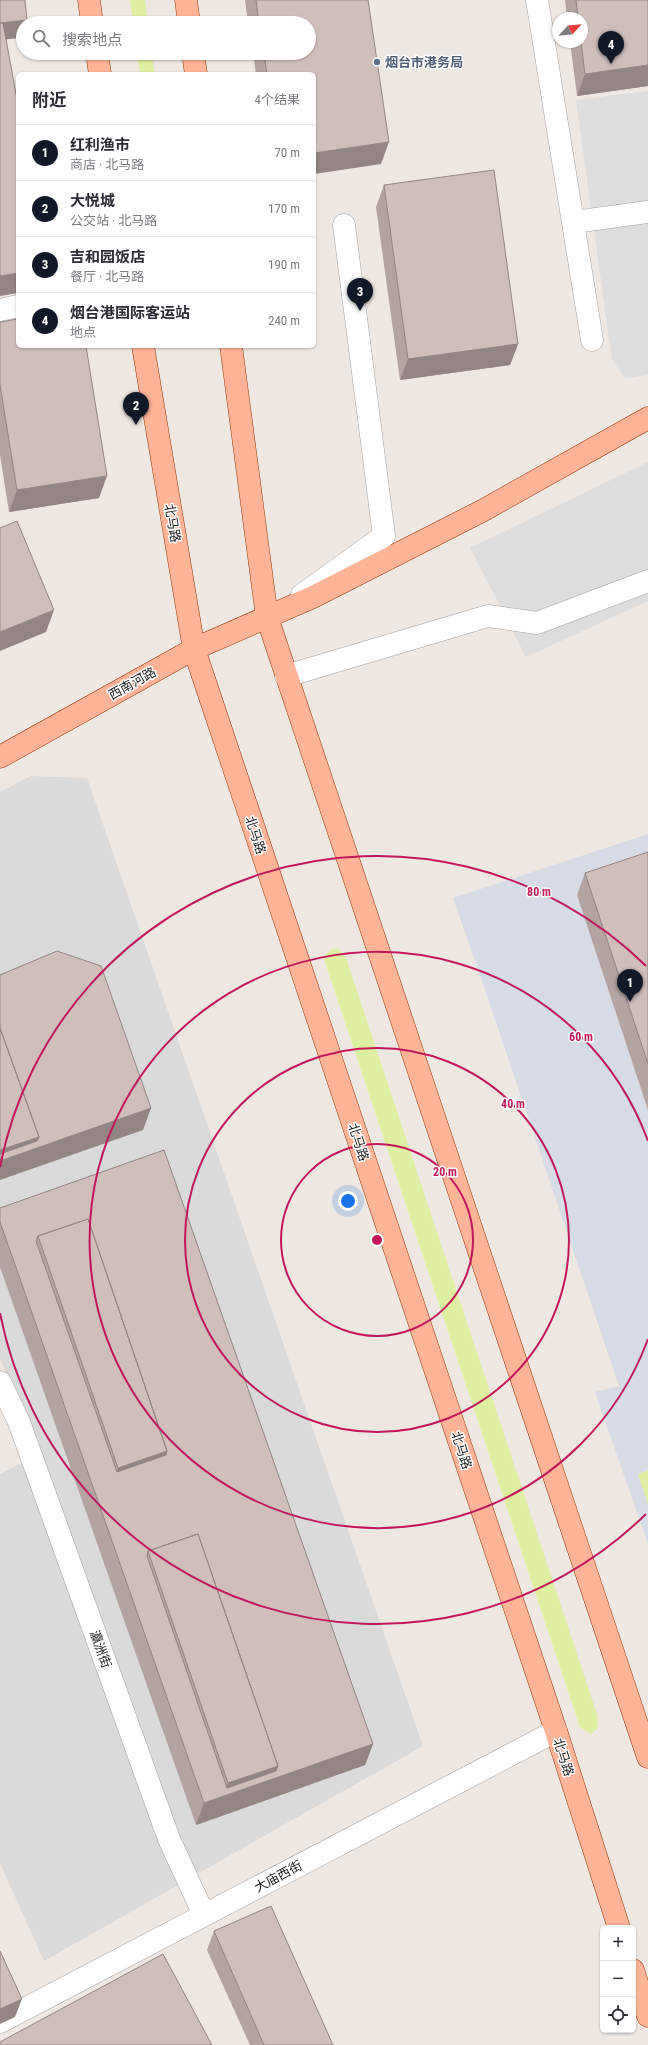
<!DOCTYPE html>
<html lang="zh">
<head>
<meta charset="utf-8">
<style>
  :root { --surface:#fff; --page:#f7f7f7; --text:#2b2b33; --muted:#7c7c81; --line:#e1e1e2; --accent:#111827 }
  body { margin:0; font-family:"Roboto Condensed","Noto Sans SC",sans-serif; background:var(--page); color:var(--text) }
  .controls { position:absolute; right:12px; bottom:12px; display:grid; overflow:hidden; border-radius:6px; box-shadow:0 1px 3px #0004 }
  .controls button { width:36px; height:36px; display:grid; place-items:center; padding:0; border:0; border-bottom:1px solid var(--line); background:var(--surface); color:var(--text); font:20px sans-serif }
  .compass { position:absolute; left:552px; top:12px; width:36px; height:36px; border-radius:50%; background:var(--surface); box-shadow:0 1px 3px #0004; rotate:64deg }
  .you { position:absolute; left:348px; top:1201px; width:14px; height:14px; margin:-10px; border:3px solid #fff; border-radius:50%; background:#1a73e8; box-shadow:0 0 0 6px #1a73e833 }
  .badge { display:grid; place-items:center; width:26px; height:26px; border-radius:50%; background:var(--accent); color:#fff; font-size:13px; font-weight:700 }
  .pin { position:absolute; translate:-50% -33px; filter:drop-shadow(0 1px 2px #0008) }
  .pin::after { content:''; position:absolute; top:21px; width:14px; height:12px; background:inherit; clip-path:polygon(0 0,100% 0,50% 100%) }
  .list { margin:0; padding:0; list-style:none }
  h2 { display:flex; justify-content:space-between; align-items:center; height:52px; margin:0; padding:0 16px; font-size:17px }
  h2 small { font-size:13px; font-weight:400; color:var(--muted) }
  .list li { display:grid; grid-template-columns:26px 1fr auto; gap:12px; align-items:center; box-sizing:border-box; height:56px; padding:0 16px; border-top:1px solid var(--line) }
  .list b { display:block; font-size:15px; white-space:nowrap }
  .list p { margin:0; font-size:13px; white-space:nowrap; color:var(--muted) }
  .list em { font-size:13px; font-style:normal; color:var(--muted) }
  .icon { flex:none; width:22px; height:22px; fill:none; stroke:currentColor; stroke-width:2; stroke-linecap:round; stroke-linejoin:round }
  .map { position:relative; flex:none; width:648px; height:2045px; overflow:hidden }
  .search { position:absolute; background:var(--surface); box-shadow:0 1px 3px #0004; left:16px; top:16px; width:300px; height:44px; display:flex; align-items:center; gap:10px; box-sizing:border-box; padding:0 14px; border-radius:22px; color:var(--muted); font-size:15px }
  .panel { position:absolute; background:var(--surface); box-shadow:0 1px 3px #0004; left:16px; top:72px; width:300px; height:276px; border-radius:6px }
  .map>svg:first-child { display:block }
</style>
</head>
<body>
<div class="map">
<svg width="648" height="2045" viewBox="0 0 648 2045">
  <rect width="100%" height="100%" fill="#efe7e2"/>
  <!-- residential -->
  <path fill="#dbdada" d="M 31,776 L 87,778 L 423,1746 L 44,1961 L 0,1863 L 0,1474 L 42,1452 L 0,1359 L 0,792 Z"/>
  <!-- grass -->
  <path fill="#dfefa2" d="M 130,0 L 145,0 L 148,23 L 133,23 Z
    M 137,53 L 152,53 L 155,74 L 140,74 Z
    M 338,948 L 346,958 L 597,1714 L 598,1728 L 591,1734 L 580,1727 L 323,956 L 332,949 Z
    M 648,1470 L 648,1505 L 637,1474 Z"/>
  <!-- parking -->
  <path fill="#ddd" d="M 648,91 L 648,375 L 625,378 L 612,360 L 576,100 Z
    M 648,462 L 648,601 L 526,657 L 470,548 Z"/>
  <!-- plaza -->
  <path fill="#d6dbe5" d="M 648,834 L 648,1470 L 638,1474 L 648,1505 L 648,1544 L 595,1392 L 619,1386 L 482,981 L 453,898 Z"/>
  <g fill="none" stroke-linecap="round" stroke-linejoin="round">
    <defs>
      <path id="minor" d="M 537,0 L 592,340
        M 574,222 L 648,212
        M 0,310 L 18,306
        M 302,595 L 384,536 L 344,225
        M 286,676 L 488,616 L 537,623 L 648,581
        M 0,1382 L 19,1422 L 169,1839 L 204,1915
        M 0,2022 L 556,1731"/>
      <path id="major" d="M 89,0 L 92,23
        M 186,0 L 189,23
        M 97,53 L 100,74
        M 193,53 L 196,74
        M 143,346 L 194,649 L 556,1731 L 619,1928
        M 231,346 L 267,617 L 648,1757
        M 0,757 L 194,649 L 313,597 L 482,511 L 648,418
        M 633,1970 L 648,2016"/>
    </defs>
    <!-- minor casing -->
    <use href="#minor" stroke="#a1a1a1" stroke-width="23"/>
    <!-- major casing -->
    <use href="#major" stroke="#963800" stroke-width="23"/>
    <!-- minor -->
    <use href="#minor" stroke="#fff" stroke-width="22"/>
    <!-- major -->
    <use href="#major" stroke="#ffb397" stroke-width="22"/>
  </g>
  <!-- wall -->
  <path fill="#b3a3a1" d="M 245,0 L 368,0 L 381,164 L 314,74 L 256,74 L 253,53 L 309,53 L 309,23 L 248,23 Z
    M 565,0 L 648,0 L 648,86 L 577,96 L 570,42 L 582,42 L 582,18 L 567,18 Z
    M 384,185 L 518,344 L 510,365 L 400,380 L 376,207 Z
    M 0,322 L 99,498 L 9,512 L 0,455 Z
    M 648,852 L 648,1110 L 577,895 L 585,873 Z
    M 164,1150 L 373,1744 L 365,1765 L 196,1825 L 0,1267 L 0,1208 Z
    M 214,1931 L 333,2045 L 250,2045 L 207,1950 Z"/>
  <!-- shaded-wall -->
  <path fill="#928583" d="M 27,20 L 26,23 L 23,23 L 23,31 L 20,38 L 0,40 L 0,23 Z
    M 648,65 L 648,86 L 577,96 L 585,74 Z
    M 389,142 L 381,164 L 314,174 L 314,153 Z
    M 18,273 L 18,293 L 0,296 L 0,276 Z
    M 518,344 L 510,365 L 400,380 L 408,359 Z
    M 107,476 L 99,498 L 9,512 L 17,490 Z
    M 54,610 L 46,632 L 0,651 L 0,632 Z
    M 151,1108 L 143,1130 L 0,1180 L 0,1150 L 39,1137 Z
    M 167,1451 L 158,1477 L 109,1494 L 118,1468 Z
    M 373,1744 L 365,1765 L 196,1825 L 204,1803 L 224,1796 L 228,1783 L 278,1766 Z
    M 22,1999 L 15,2017 L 0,2024 L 0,2009 Z"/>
  <!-- building -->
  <path fill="#d0bebb" stroke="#928583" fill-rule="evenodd" d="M 0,0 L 25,0 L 27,20 L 0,23 Z
    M 256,0 L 368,0 L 389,142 L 314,153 L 314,74 L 267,74 L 264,53 L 309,53 L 309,23 L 259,23 Z
    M 576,0 L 648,0 L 648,65 L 585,74 L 581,42 L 582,42 L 582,18 L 578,18 Z
    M 0,23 L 3,23 L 18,105 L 18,273 L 0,276 Z
    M 494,170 L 518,344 L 408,359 L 384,185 Z
    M 18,319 L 18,346 L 86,346 L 107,476 L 17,490 L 0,385 L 0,322 Z
    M 17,521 L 54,610 L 0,632 L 0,528 Z
    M 648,852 L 648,1064 L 585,873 Z
    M 57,951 L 101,966 L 151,1108 L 0,1161 L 0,1154 L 37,1141 L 39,1137 L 0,1028 L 0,975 Z
    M 0,1028 L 39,1137 L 0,1150 Z
    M 164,1150 L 373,1744 L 204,1803 L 0,1222 L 0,1208 ZM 88,1219 L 167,1451 L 166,1455 L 117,1472 L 36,1241 L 38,1236 ZM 198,1534 L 278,1766 L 276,1771 L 227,1788 L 147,1556 L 148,1551 Z
    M 88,1219 L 167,1451 L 118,1468 L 38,1236 Z
    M 198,1534 L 278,1766 L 228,1783 L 148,1551 Z
    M 271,1906 L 333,2045 L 264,2045 L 214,1931 Z
    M 0,1951 L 22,1999 L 0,2009 Z
    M 163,1954 L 212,2045 L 0,2045 L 0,2042 Z"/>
  <!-- distance rings -->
  <g fill="none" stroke="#c2185b" stroke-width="2">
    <circle cx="377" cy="1240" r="96"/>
    <circle cx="377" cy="1240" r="192"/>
    <path d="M648 1339A288 288 0 1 1 648 1141"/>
    <path d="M646 1514A384 384 0 0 1 0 1313M0 1167A384 384 0 0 1 646 966"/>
  </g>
  <!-- markers -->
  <circle fill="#5c6f8a" stroke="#fff" stroke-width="1.5" cx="377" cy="62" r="4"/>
  <g text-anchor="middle" stroke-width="3" stroke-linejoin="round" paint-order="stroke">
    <!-- service labels -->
    <g font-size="13" font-weight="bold" fill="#4e5e75" stroke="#fff" text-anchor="start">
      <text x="385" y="67">烟台市港务局</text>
    </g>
    <!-- street labels -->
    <g font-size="13" fill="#1d1d1d" stroke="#fff">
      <text transform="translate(173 523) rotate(80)" y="5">北马路</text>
      <text transform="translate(132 683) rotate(-29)" y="5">西南河路</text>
      <text transform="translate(256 835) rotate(72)" y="5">北马路</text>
      <text transform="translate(359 1142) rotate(72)" y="5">北马路</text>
      <text transform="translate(462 1450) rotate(72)" y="5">北马路</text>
      <text transform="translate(101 1649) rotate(70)" y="5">瀛洲街</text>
      <text transform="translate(564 1757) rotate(72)" y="5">北马路</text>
      <text transform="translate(278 1876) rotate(-28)" y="5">大庙西街</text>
    </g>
  </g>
  <circle cx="377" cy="1240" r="6" fill="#c2185b" stroke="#fff" stroke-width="2"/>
  <g font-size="12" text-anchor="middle" font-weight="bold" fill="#c2185b" stroke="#fff" stroke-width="3" stroke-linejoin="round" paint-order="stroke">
    <text x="539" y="896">80 m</text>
    <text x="581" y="1041">60 m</text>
    <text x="513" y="1108">40 m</text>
    <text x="445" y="1176">20 m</text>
  </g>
</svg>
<div class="controls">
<button>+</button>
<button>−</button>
<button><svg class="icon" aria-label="locate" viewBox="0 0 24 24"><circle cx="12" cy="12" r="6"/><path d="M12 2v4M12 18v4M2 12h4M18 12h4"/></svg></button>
</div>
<svg class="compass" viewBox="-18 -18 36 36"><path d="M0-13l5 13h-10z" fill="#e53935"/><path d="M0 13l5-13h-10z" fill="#7c7c81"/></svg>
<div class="you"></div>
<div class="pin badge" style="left:630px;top:1002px">1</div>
<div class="pin badge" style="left:136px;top:425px">2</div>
<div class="pin badge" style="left:360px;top:311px">3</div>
<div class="pin badge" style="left:611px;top:64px">4</div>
<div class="search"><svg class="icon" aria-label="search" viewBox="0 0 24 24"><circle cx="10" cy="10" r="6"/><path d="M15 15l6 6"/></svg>搜索地点</div>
<section class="panel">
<h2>附近<small>4个结果</small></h2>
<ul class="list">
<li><span class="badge">1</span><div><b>红利渔市</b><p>商店 · 北马路</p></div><em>70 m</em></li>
<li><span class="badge">2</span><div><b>大悦城</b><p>公交站 · 北马路</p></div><em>170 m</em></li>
<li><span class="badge">3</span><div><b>吉和园饭店</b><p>餐厅 · 北马路</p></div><em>190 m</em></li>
<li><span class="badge">4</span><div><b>烟台港国际客运站</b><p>地点</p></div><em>240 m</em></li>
</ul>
</section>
</div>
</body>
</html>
